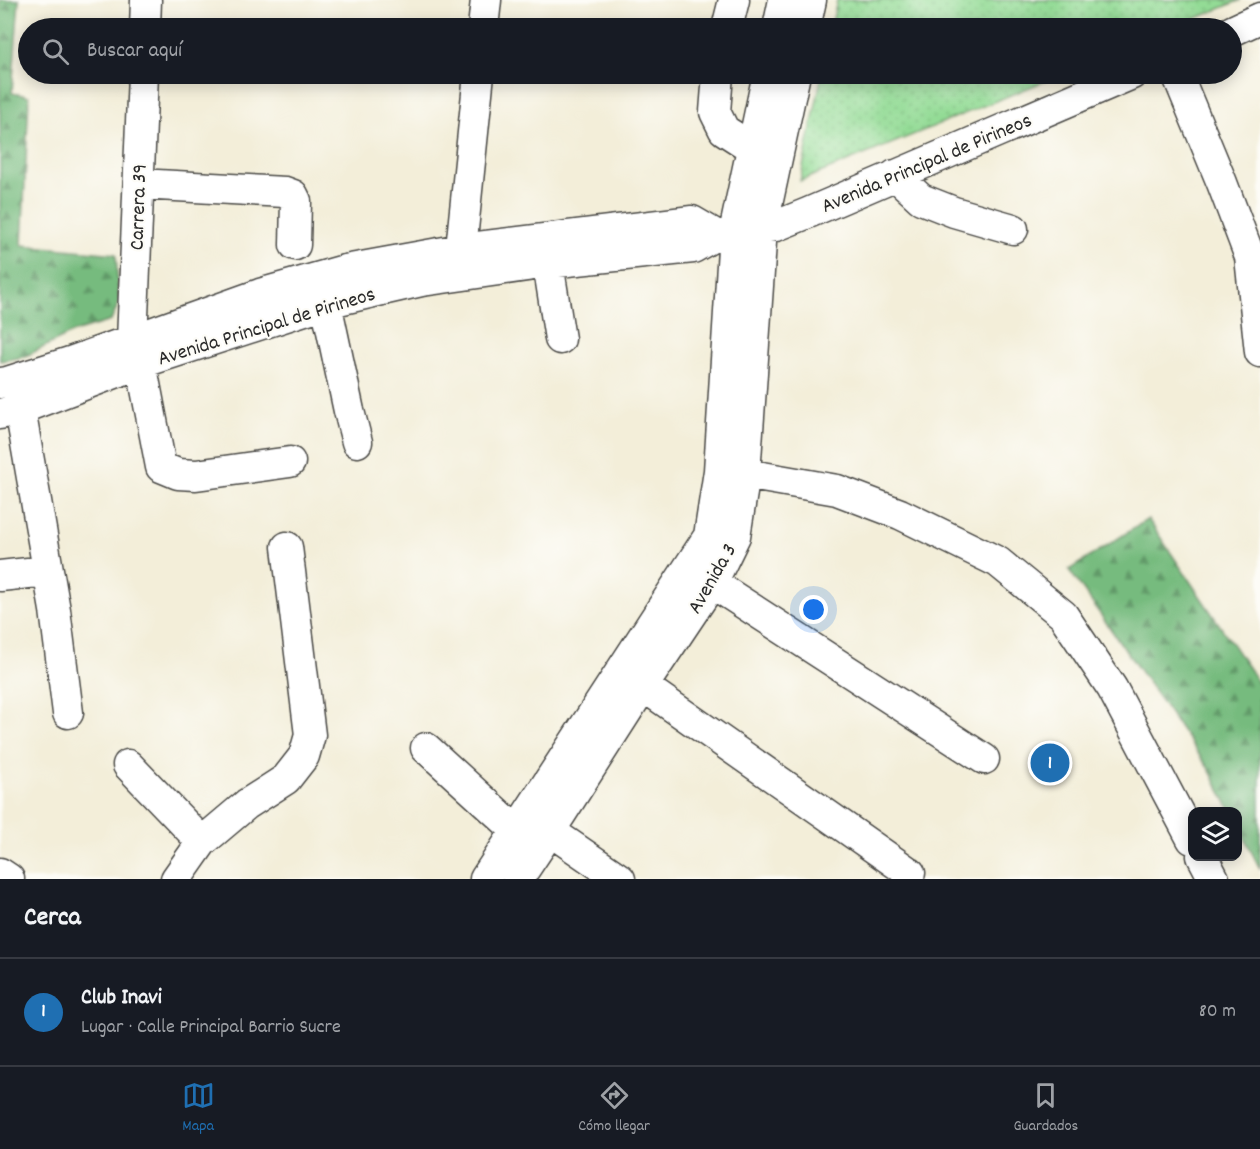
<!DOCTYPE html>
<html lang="es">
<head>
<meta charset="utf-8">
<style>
  :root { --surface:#171b24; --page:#242831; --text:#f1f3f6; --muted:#9ea1a6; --line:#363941; --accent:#1f6fb2 }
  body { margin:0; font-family:Dekko,sans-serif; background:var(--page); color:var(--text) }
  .controls { position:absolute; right:18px; bottom:18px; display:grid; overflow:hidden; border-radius:12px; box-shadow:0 3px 15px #0003 }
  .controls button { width:54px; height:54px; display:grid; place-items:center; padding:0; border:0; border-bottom:2px solid var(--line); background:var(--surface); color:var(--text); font:30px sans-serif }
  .you { position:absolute; left:814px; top:610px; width:21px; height:21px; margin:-15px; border:4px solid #fff; border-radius:50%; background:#1a73e8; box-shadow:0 0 0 9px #1a73e833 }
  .badge { display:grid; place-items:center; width:39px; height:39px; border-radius:50%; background:var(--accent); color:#fff; font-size:20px; font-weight:700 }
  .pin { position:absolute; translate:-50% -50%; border:3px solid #fff; box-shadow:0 2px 6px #0006 }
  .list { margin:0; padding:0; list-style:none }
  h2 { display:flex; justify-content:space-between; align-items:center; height:78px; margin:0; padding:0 24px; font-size:26px }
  h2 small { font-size:20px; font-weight:400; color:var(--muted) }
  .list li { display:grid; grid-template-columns:39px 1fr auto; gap:18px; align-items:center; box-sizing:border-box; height:108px; padding:0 24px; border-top:2px solid var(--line) }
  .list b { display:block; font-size:22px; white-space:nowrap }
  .list p { margin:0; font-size:20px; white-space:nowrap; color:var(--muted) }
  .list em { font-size:20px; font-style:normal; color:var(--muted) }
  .icon { flex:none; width:33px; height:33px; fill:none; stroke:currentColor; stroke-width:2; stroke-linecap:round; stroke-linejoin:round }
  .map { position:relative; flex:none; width:1260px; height:879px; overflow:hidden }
  .search { position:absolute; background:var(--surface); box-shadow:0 3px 15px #0003; left:18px; right:18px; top:18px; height:66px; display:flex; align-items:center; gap:15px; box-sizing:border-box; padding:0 21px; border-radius:33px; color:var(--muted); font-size:22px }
  .sheet { height:186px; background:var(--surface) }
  nav { display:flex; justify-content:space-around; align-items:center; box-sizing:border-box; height:84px; border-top:2px solid var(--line); background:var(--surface); font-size:16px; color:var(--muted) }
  nav a { display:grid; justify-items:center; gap:3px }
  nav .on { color:var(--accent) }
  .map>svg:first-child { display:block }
</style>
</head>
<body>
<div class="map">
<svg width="1260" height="879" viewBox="0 0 1260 879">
  <defs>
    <pattern id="grass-dots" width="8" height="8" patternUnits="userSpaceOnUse" patternTransform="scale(1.5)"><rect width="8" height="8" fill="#93db95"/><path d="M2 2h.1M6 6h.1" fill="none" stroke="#7fbc81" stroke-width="1.8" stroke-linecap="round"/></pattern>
    <pattern id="forest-firs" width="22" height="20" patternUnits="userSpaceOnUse" patternTransform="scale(1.5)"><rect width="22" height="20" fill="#76bb7e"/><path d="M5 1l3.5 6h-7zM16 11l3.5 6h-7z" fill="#619867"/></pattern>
  </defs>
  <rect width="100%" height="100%" fill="#fdfcf7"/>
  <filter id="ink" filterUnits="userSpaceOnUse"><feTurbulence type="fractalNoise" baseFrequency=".0167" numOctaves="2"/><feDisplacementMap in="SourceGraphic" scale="12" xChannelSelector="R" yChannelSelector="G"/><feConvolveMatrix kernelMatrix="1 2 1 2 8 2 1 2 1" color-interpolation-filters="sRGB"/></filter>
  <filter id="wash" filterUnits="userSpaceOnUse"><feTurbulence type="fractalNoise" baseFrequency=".008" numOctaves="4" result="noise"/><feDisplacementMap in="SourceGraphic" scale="24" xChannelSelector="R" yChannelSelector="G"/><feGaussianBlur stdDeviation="1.35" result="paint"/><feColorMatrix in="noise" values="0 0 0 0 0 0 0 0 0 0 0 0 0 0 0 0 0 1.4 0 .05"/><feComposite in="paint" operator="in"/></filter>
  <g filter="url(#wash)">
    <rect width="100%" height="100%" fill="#f3eed9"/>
    <!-- grass -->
    <path fill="url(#grass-dots)" stroke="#5f8360" stroke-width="1.5" d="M 837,0 L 1241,0 L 1172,28 L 831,28 Z
      M 822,74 L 1062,74 L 800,181 Z"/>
    <!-- forest -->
    <path fill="url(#forest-firs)" stroke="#507354" stroke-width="1.5" d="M 0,0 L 19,0 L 12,93 L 29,96 L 22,245 L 116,254 L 119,302 L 111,321 L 74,332 L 24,357 L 0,361 Z
      M 1148,519 L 1260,685 L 1260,869 L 1238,825 L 1238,812 L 1231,811 L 1209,769 L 1069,570 Z"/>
  </g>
  <g filter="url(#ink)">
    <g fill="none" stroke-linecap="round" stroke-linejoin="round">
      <defs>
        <path id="minor" d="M 145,28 L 146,0
          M 483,28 L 486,0
          M 727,28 L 734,0
          M 778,28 L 784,0
          M 805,28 L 811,0
          M 1232,31 L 1260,18
          M 718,74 L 715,112 L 724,130 L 752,148
          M 1177,74 L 1222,183 L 1250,257 L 1260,352
          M 895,175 L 921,199 L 954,212 L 1013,229
          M 139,184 L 285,192 L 293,195 L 296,201 L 295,245
          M 461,249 L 479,74
          M 548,263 L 560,339
          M 326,303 L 349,411 L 357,442
          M 132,341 L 143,74
          M 141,363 L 161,467 L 178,474 L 196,475 L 290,462
          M 0,383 L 7,382 L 70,362 L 260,294 L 345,270 L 461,249 L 692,221 L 716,235
          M 20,409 L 55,610 L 68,713
          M 0,414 L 20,409 L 141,363 L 326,303 L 422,281 L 548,263 L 693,248 L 716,235 L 776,226 L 808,213 L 1132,74
          M 725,472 L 745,474 L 837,490 L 900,514 L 998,562 L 1063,615 L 1112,688 L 1192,839
          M 0,576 L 47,571
          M 712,583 L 984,759
          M 643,686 L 910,873
          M 426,748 L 517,831
          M 128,765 L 202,842
          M 550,831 L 620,879
          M 1202,856 L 1214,879
          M 0,873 L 9,879
          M 176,879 L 202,842 L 247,804 L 286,779 L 304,756 L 310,735 L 287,547
          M 485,879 L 709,536 L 719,471 L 734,233 L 768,74
          M 518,879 L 550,831 L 643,686 L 712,583 L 735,536 L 745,474 L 762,228 L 795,74"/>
      </defs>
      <!-- minor casing -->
      <use href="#minor" stroke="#494845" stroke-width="33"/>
      <!-- minor -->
      <use href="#minor" stroke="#fff" stroke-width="30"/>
    </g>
  </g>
  <g text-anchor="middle" stroke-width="4.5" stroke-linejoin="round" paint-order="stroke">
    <!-- street labels -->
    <g font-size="21" fill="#2b2b2b" stroke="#fdfcf7">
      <text transform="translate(926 162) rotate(-23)" y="7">Avenida Principal de Pirineos</text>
      <text transform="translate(137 207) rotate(-88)" y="7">Carrera 39</text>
      <text transform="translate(266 325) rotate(-17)" y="7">Avenida Principal de Pirineos</text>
      <text transform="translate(711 578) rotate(-60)" y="7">Avenida 3</text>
    </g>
  </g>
</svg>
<div class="controls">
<button><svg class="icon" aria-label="layers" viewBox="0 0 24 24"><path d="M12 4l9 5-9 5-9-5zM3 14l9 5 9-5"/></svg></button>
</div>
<div class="you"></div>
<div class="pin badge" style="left:1050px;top:763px">1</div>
<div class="search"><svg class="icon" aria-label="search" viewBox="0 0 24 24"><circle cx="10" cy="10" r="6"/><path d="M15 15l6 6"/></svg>Buscar aquí</div>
</div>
<section class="sheet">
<h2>Cerca<small></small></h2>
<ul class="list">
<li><span class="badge">1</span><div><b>Club Inavi</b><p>Lugar · Calle Principal Barrio Sucre</p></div><em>80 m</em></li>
</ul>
</section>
<nav>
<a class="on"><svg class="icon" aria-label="map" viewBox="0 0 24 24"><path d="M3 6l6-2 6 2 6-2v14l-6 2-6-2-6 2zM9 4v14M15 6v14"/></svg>Mapa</a>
<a><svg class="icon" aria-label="directions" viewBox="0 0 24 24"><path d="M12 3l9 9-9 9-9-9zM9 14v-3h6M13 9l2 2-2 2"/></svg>Cómo llegar</a>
<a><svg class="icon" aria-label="saved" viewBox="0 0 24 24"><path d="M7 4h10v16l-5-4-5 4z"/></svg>Guardados</a>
</nav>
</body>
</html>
